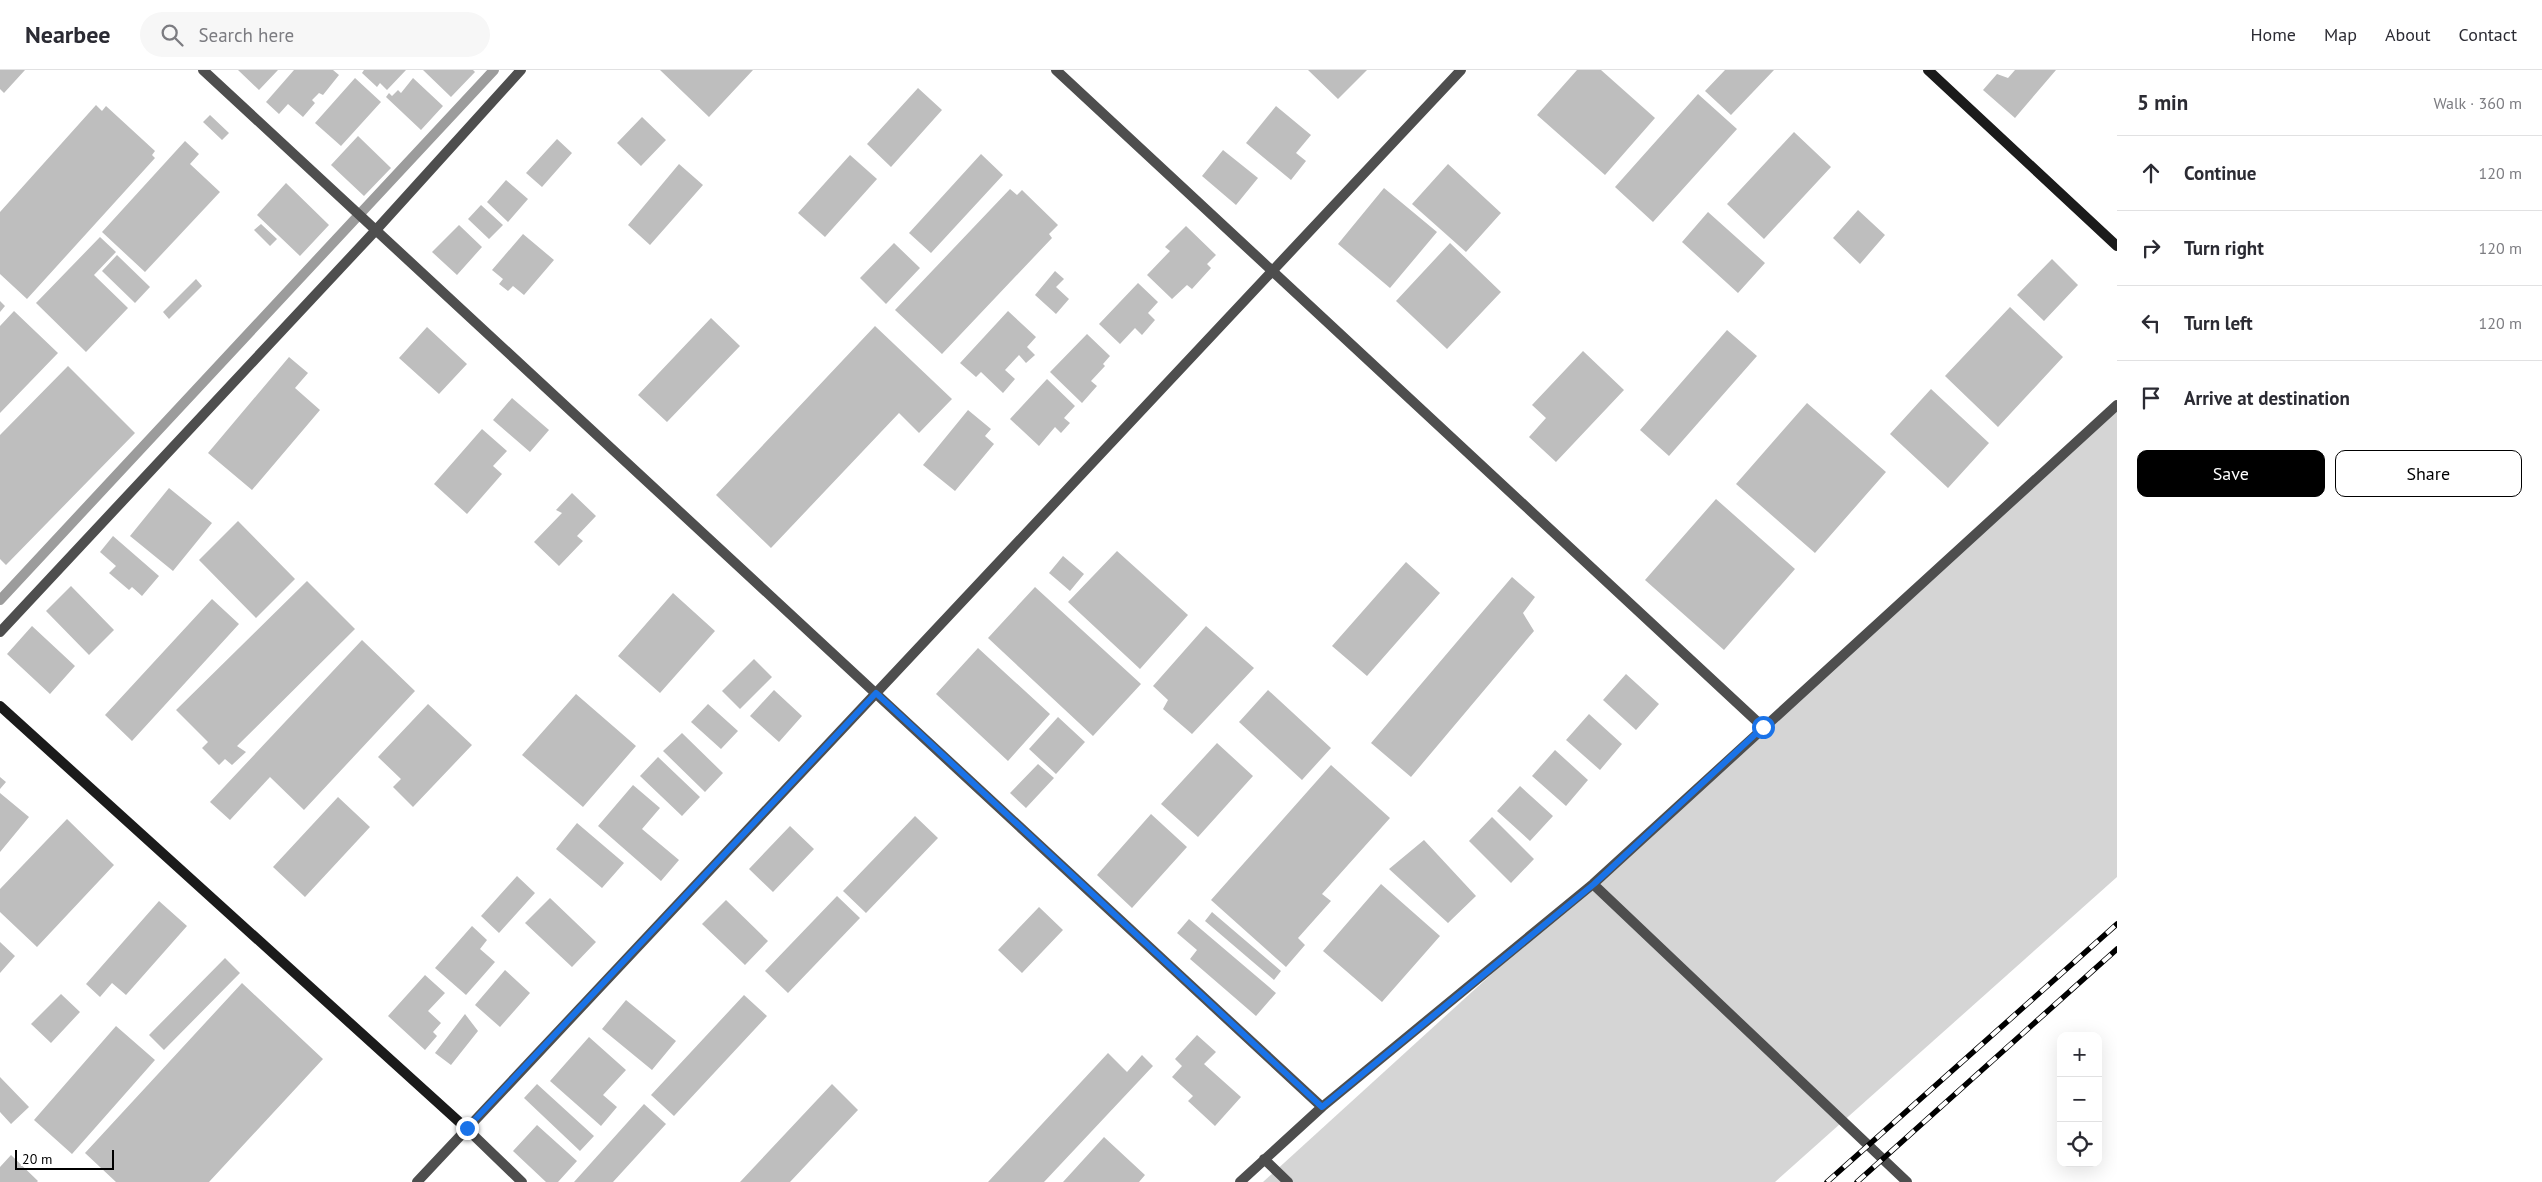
<!DOCTYPE html>
<html lang="en">
<head>
<meta charset="utf-8">
<style>
  :root { --surface:#fff; --page:#f7f7f7; --text:#2b2b33; --muted:#7c7c81; --line:#e1e1e2; --accent:#000 }
  body { margin:0; font-family:"PT Sans",sans-serif; background:var(--page); color:var(--text) }
  .controls { position:absolute; right:15px; bottom:15px; display:grid; overflow:hidden; border-radius:10px; box-shadow:0 5px 20px #0002 }
  .controls button { width:45px; height:45px; display:grid; place-items:center; padding:0; border:0; border-bottom:1px solid var(--line); background:var(--surface); color:var(--text); font:25px sans-serif }
  .scale { position:absolute; left:15px; bottom:12px; width:99px; box-sizing:border-box; padding-left:5px; border:2px solid #000; border-top:0; font-size:14px; line-height:18px; white-space:nowrap; color:#000; -webkit-text-stroke:4px #fff; paint-order:stroke }
  .stop { position:absolute; width:15px; height:15px; margin:-11px; border:4px solid #1a73e8; border-radius:50%; background:#fff }
  .stop.end { background:#1a73e8; border-color:#fff; box-shadow:0 1px 5px #0008 }
  .list { margin:0; padding:0; list-style:none }
  h2 { display:flex; justify-content:space-between; align-items:center; height:65px; margin:0; padding:0 20px; font-size:21px }
  h2 small { font-size:16px; font-weight:400; color:var(--muted) }
  .list li { display:grid; grid-template-columns:32px 1fr auto; gap:15px; align-items:center; box-sizing:border-box; height:75px; padding:0 20px; border-top:1px solid var(--line) }
  .list b { display:block; font-size:19px; white-space:nowrap }
  .list em { font-size:16px; font-style:normal; color:var(--muted) }
  .actions { display:flex; gap:10px; padding:15px 20px }
  .actions a { flex:1; padding:11px 0; border:1px solid var(--accent); border-radius:10px; text-align:center; font-size:18px; color:var(--accent) }
  .actions .main { background:var(--accent); color:#fff }
  .icon { flex:none; width:28px; height:28px; fill:none; stroke:currentColor; stroke-width:2; stroke-linecap:round; stroke-linejoin:round }
  .map { position:relative; flex:none; width:2117px; height:1112px; overflow:hidden }
  header { display:flex; align-items:center; gap:30px; box-sizing:border-box; height:70px; padding:0 25px; background:var(--surface); border-bottom:1px solid var(--line) }
  header strong { font-size:24px }
  nav { display:flex; gap:28px; margin-inline-start:auto; font-size:18px }
  .search { width:350px; height:45px; background:var(--page); display:flex; align-items:center; gap:12px; box-sizing:border-box; padding:0 18px; border-radius:28px; color:var(--muted); font-size:19px }
  main { display:flex }
  aside { flex:1; background:var(--surface) }
  .map>svg:first-child { display:block }
</style>
</head>
<body>
<header>
<strong>Nearbee</strong>
<div class="search"><svg class="icon" aria-label="search" viewBox="0 0 24 24"><circle cx="10" cy="10" r="6"/><path d="M15 15l6 6"/></svg>Search here</div>
<nav><a>Home</a><a>Map</a><a>About</a><a>Contact</a></nav>
</header>
<main>
<div class="map">
<svg width="2117" height="1112" viewBox="0 0 2117 1112">
  <rect width="100%" height="100%" fill="#fff"/>
  <!-- green -->
  <path fill="#d5d5d5" d="M 2117,335 L 2117,807 L 1775,1112 L 1263,1112 Z"/>
  <g fill="none" stroke-linecap="round" stroke-linejoin="round">
    <!-- stream -->
    <path stroke="#9c9c9c" stroke-width="10" d="M 0,530 L 494,0"/>
  </g>
  <!-- building -->
  <path fill="#bebebe" d="M 0,0 L 25,0 L 4,23 L 0,19 Z
    M 238,0 L 278,0 L 259,20 Z
    M 294,0 L 333,0 L 339,5 L 323,25 L 319,23 L 312,30 L 315,33 L 303,47 L 288,34 L 279,44 L 266,32 Z
    M 364,0 L 406,0 L 387,20 L 380,13 L 377,17 L 362,3 Z
    M 423,0 L 473,0 L 475,2 L 451,27 Z
    M 660,0 L 753,0 L 709,47 Z
    M 1308,0 L 1367,0 L 1338,29 Z
    M 1577,0 L 1601,0 L 1655,48 L 1605,105 L 1537,45 Z
    M 1725,0 L 1774,0 L 1731,45 L 1705,21 Z
    M 2015,0 L 2056,0 L 2015,48 L 1983,20 L 1997,4 L 2008,8 Z
    M 355,8 L 381,32 L 341,76 L 315,53 Z
    M 413,8 L 443,36 L 421,60 L 386,27 L 389,23 L 392,26 L 398,20 L 401,23 Z
    M 918,18 L 942,40 L 891,97 L 867,74 Z
    M 1698,24 L 1737,59 L 1653,152 L 1615,117 Z
    M 96,35 L 102,41 L 106,36 L 155,81 L 152,85 L 155,88 L 27,229 L 0,204 L 0,142 Z
    M 1276,36 L 1311,65 L 1296,83 L 1306,91 L 1291,110 L 1246,73 Z
    M 210,45 L 229,63 L 222,70 L 203,52 Z
    M 642,47 L 666,70 L 641,96 L 617,73 Z
    M 1794,62 L 1831,97 L 1764,169 L 1727,134 Z
    M 358,66 L 391,98 L 364,126 L 331,95 Z
    M 557,69 L 572,83 L 542,117 L 526,103 Z
    M 185,71 L 199,84 L 190,94 L 220,122 L 145,202 L 102,162 Z
    M 1223,80 L 1258,108 L 1236,135 L 1202,106 Z
    M 981,84 L 1003,105 L 931,183 L 909,163 Z
    M 850,85 L 877,109 L 825,167 L 798,143 Z
    M 679,94 L 703,115 L 650,175 L 628,155 Z
    M 1448,94 L 1501,143 L 1466,182 L 1412,134 Z
    M 506,110 L 528,129 L 508,152 L 487,132 Z
    M 286,113 L 329,155 L 300,186 L 257,145 Z
    M 1384,118 L 1437,162 L 1390,218 L 1338,174 Z
    M 1010,119 L 1017,125 L 1022,120 L 1058,155 L 1049,164 L 1052,168 L 942,284 L 895,240 Z
    M 481,135 L 503,155 L 489,169 L 468,149 Z
    M 1858,140 L 1885,165 L 1860,194 L 1833,168 Z
    M 1708,142 L 1765,193 L 1738,223 L 1682,172 Z
    M 261,154 L 277,169 L 270,176 L 254,160 Z
    M 459,155 L 482,177 L 457,205 L 432,182 Z
    M 1186,156 L 1216,185 L 1207,194 L 1211,198 L 1192,219 L 1187,215 L 1172,229 L 1147,205 L 1170,181 L 1165,177 Z
    M 523,164 L 554,190 L 524,225 L 513,216 L 508,221 L 499,214 L 503,209 L 492,200 Z
    M 100,167 L 116,182 L 94,205 L 128,238 L 86,282 L 36,233 Z
    M 894,173 L 920,198 L 886,234 L 860,208 Z
    M 1450,173 L 1501,222 L 1447,279 L 1396,231 Z
    M 117,185 L 150,217 L 135,233 L 102,201 Z
    M 2052,189 L 2078,215 L 2044,251 L 2017,225 Z
    M 1055,201 L 1064,209 L 1056,217 L 1069,229 L 1056,244 L 1035,225 Z
    M 196,209 L 202,216 L 169,249 L 163,242 Z
    M 1138,213 L 1158,232 L 1148,243 L 1155,250 L 1142,265 L 1135,258 L 1120,274 L 1099,254 Z
    M 0,231 L 5,236 L 0,242 Z
    M 2010,237 L 2063,287 L 1998,357 L 1945,306 Z
    M 14,241 L 58,283 L 0,343 L 0,256 Z
    M 1008,241 L 1036,267 L 1027,277 L 1035,285 L 1026,293 L 1019,285 L 1005,300 L 1015,309 L 1003,323 L 981,302 L 976,307 L 960,293 Z
    M 711,248 L 740,276 L 667,352 L 638,325 Z
    M 875,256 L 952,329 L 919,363 L 899,343 L 771,478 L 716,425 Z
    M 427,257 L 467,294 L 439,324 L 399,288 Z
    M 1727,260 L 1757,286 L 1669,386 L 1640,360 Z
    M 1087,264 L 1110,286 L 1103,294 L 1105,296 L 1091,311 L 1097,316 L 1082,333 L 1050,302 Z
    M 1583,281 L 1624,320 L 1556,392 L 1529,367 L 1546,348 L 1532,335 Z
    M 289,287 L 308,303 L 295,318 L 320,340 L 252,420 L 208,383 Z
    M 68,296 L 135,363 L 6,495 L 0,489 L 0,365 Z
    M 1047,309 L 1075,336 L 1064,348 L 1070,353 L 1061,363 L 1055,357 L 1039,376 L 1010,349 Z
    M 1931,319 L 1989,373 L 1948,418 L 1890,364 Z
    M 512,328 L 549,360 L 530,382 L 493,350 Z
    M 1807,333 L 1886,402 L 1815,483 L 1736,414 Z
    M 968,340 L 991,359 L 985,366 L 994,374 L 955,421 L 923,395 Z
    M 482,359 L 507,381 L 493,396 L 502,404 L 467,444 L 434,414 Z
    M 169,418 L 212,453 L 173,501 L 130,466 Z
    M 572,423 L 596,446 L 577,466 L 583,471 L 559,496 L 534,472 L 562,443 L 556,440 Z
    M 1716,429 L 1795,499 L 1724,580 L 1645,510 Z
    M 238,451 L 295,509 L 256,548 L 199,490 Z
    M 113,466 L 159,506 L 142,526 L 132,517 L 129,520 L 109,503 L 116,496 L 100,482 Z
    M 1117,481 L 1188,545 L 1140,599 L 1068,532 Z
    M 1063,486 L 1084,504 L 1070,521 L 1049,503 Z
    M 1406,492 L 1440,523 L 1367,606 L 1332,576 Z
    M 1512,507 L 1535,527 L 1523,543 L 1534,561 L 1411,707 L 1371,673 Z
    M 307,511 L 355,559 L 237,676 L 246,682 L 232,695 L 225,689 L 219,695 L 202,678 L 208,672 L 176,640 Z
    M 71,516 L 114,560 L 89,585 L 46,541 Z
    M 1035,517 L 1141,614 L 1093,666 L 988,568 Z
    M 673,523 L 715,561 L 660,623 L 618,586 Z
    M 212,529 L 239,554 L 132,671 L 105,645 Z
    M 32,556 L 75,596 L 50,624 L 7,584 Z
    M 1206,556 L 1254,598 L 1192,664 L 1163,639 L 1168,630 L 1153,616 Z
    M 362,570 L 415,621 L 304,740 L 270,707 L 230,750 L 210,732 Z
    M 978,578 L 1050,644 L 1008,691 L 936,624 Z
    M 754,589 L 772,607 L 740,639 L 722,621 Z
    M 1626,604 L 1659,634 L 1636,660 L 1603,630 Z
    M 774,620 L 802,646 L 779,672 L 750,646 Z
    M 1268,620 L 1331,678 L 1302,710 L 1239,652 Z
    M 576,624 L 636,676 L 583,737 L 522,685 Z
    M 428,634 L 472,675 L 413,737 L 393,717 L 401,709 L 378,687 Z
    M 708,634 L 738,661 L 721,679 L 691,652 Z
    M 1589,644 L 1622,674 L 1600,700 L 1566,670 Z
    M 1058,647 L 1085,672 L 1056,704 L 1029,679 Z
    M 682,663 L 723,703 L 705,722 L 663,681 Z
    M 1217,673 L 1253,706 L 1198,767 L 1161,734 Z
    M 1555,680 L 1588,710 L 1566,736 L 1532,706 Z
    M 658,687 L 700,727 L 682,746 L 640,706 Z
    M 1038,694 L 1054,708 L 1026,738 L 1010,723 Z
    M 1331,695 L 1390,748 L 1322,824 L 1331,831 L 1298,868 L 1305,875 L 1286,897 L 1211,830 Z
    M 0,707 L 6,712 L 0,719 Z
    M 633,715 L 660,738 L 642,759 L 679,790 L 661,811 L 598,756 Z
    M 1520,716 L 1553,746 L 1530,771 L 1497,741 Z
    M 0,723 L 29,747 L 0,782 Z
    M 338,727 L 370,757 L 305,827 L 273,797 Z
    M 1151,744 L 1187,777 L 1132,838 L 1097,805 Z
    M 915,746 L 938,768 L 866,843 L 843,821 Z
    M 1492,747 L 1534,789 L 1511,813 L 1469,771 Z
    M 67,749 L 114,795 L 37,877 L 0,842 L 0,819 Z
    M 577,753 L 624,793 L 602,818 L 556,779 Z
    M 790,756 L 814,779 L 773,822 L 749,799 Z
    M 1424,770 L 1476,826 L 1448,853 L 1389,799 Z
    M 517,806 L 535,823 L 499,863 L 481,846 Z
    M 1381,814 L 1440,866 L 1382,932 L 1323,881 Z
    M 837,826 L 860,848 L 788,923 L 765,901 Z
    M 550,828 L 596,872 L 572,897 L 525,853 Z
    M 726,830 L 768,871 L 745,895 L 702,854 Z
    M 159,831 L 187,856 L 126,925 L 112,913 L 100,927 L 86,914 Z
    M 1039,837 L 1063,860 L 1022,903 L 998,880 Z
    M 1212,842 L 1281,901 L 1274,910 L 1205,851 Z
    M 1189,849 L 1276,923 L 1256,946 L 1190,889 L 1197,880 L 1177,863 Z
    M 472,856 L 487,870 L 480,879 L 495,892 L 466,925 L 435,898 Z
    M 0,872 L 15,886 L 0,903 Z
    M 225,888 L 240,903 L 164,980 L 149,965 Z
    M 505,900 L 530,923 L 500,957 L 475,935 Z
    M 425,905 L 445,923 L 428,941 L 441,953 L 433,962 L 437,966 L 425,980 L 388,946 Z
    M 242,913 L 323,989 L 209,1112 L 116,1112 L 85,1083 Z
    M 61,924 L 80,942 L 51,973 L 31,954 Z
    M 744,925 L 767,946 L 674,1046 L 651,1025 Z
    M 626,930 L 676,971 L 652,1000 L 602,959 Z
    M 465,944 L 478,961 L 451,995 L 435,983 Z
    M 116,956 L 155,990 L 72,1084 L 34,1050 Z
    M 1197,965 L 1216,982 L 1204,994 L 1241,1027 L 1215,1056 L 1188,1031 L 1193,1026 L 1172,1007 L 1182,996 L 1175,989 Z
    M 589,967 L 626,1000 L 603,1025 L 617,1037 L 601,1056 L 550,1011 Z
    M 1108,983 L 1127,1002 L 1142,985 L 1153,996 L 1044,1112 L 988,1112 Z
    M 0,1007 L 29,1037 L 11,1054 L 0,1042 Z
    M 537,1014 L 594,1066 L 580,1081 L 524,1028 Z
    M 832,1014 L 858,1040 L 790,1112 L 740,1112 Z
    M 644,1034 L 666,1054 L 613,1112 L 574,1112 Z
    M 537,1055 L 577,1091 L 558,1112 L 546,1112 L 513,1081 Z
    M 1104,1067 L 1145,1105 L 1139,1112 L 1063,1112 Z
    M 11,1085 L 38,1111 L 37,1112 L 0,1112 L 0,1097 Z"/>
  <g fill="none" stroke-linecap="round" stroke-linejoin="round">
    <!-- street -->
    <path stroke="#4e4e4e" stroke-width="10" d="M 203,0 L 1322,1037
      M 1056,0 L 1763,657
      M 0,562 L 376,160 L 521,0
      M 1593,814 L 1907,1112
      M 467,1059 L 522,1112
      M 1264,1089 L 1288,1112
      M 417,1112 L 1461,0
      M 1240,1112 L 1322,1037 L 1593,814 L 2117,335"/>
    <!-- secondary -->
    <path stroke="#1b1b1b" stroke-width="10" d="M 1928,0 L 2117,176
      M 0,636 L 467,1059"/>
    <defs>
      <path id="rail" d="M 1827,1112 L 2117,854
        M 1857,1112 L 2117,879"/>
    </defs>
    <!-- rail casing -->
    <use href="#rail" stroke="#000" stroke-width="5.5"/>
    <!-- rail -->
    <use href="#rail" stroke="#fff" stroke-width="4" stroke-dasharray="11" stroke-linecap="butt"/>
  </g>
  <g fill="none" stroke-linecap="round" stroke-linejoin="round">
    <!-- route -->
    <path stroke="#1a73e8" stroke-width="6" d="M 467,1058 L 876,623 L 1322,1037 L 1594,814 L 1763,657"/>
  </g>
</svg>
<div class="controls">
<button>+</button>
<button>−</button>
<button><svg class="icon" aria-label="locate" viewBox="0 0 24 24"><circle cx="12" cy="12" r="6"/><path d="M12 2v4M12 18v4M2 12h4M18 12h4"/></svg></button>
</div>
<div class="scale">20 m</div>
<div class="stop" style="left:1763px;top:657px"></div>
<div class="stop end" style="left:467px;top:1058px"></div>
</div>
<aside>
<h2>5 min<small>Walk · 360 m</small></h2>
<ul class="list">
<li><svg class="icon" aria-label="ahead" viewBox="0 0 24 24"><path d="M12 20V5M6 11l6-6 6 6"/></svg><div><b>Continue</b></div><em>120 m</em></li>
<li><svg class="icon" aria-label="right" viewBox="0 0 24 24"><path d="M7 20v-9h11M14 6l5 5-5 5"/></svg><div><b>Turn right</b></div><em>120 m</em></li>
<li><svg class="icon" aria-label="left" viewBox="0 0 24 24"><path d="M17 20v-9H6M10 6l-5 5 5 5"/></svg><div><b>Turn left</b></div><em>120 m</em></li>
<li><svg class="icon" aria-label="arrive" viewBox="0 0 24 24"><path d="M6 21V4h12l-3 4 3 4H6"/></svg><div><b>Arrive at destination</b></div></li>
</ul>
<div class="actions"><a class="main">Save</a><a>Share</a></div>
</aside>
</main>
</body>
</html>
